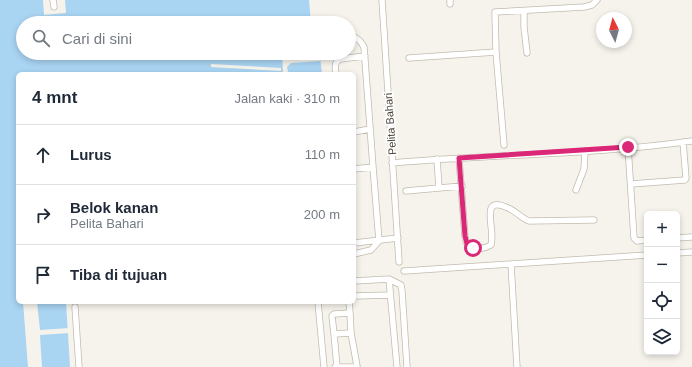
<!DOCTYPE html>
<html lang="id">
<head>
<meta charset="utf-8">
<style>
  :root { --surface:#fff; --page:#f6f6f7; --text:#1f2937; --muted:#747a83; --line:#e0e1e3 }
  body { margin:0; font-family:Helvetica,sans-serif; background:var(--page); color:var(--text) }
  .controls { position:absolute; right:12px; bottom:12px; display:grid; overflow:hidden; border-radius:6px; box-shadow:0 2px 6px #0003 }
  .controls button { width:36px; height:36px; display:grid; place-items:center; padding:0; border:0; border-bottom:1px solid var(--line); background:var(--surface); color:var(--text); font:20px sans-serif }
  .compass { position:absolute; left:596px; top:12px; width:36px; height:36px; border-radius:50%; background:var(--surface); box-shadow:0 2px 6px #0003; rotate:354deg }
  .stop { position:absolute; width:12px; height:12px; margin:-9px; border:3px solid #db2777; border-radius:50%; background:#fff }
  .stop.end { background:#db2777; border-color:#fff; box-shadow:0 1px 4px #0008 }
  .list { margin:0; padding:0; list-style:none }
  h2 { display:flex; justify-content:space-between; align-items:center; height:52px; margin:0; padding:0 16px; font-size:17px }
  h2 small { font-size:13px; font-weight:400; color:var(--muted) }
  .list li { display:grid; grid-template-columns:26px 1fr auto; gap:12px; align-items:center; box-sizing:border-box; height:60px; padding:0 16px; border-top:1px solid var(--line) }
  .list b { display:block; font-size:15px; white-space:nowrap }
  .list p { margin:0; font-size:13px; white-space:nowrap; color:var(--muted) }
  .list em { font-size:13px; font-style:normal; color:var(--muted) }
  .icon { flex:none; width:22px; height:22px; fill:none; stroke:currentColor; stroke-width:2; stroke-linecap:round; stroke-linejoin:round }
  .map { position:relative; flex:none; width:692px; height:367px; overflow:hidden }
  .search { position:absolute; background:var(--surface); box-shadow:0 2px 6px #0003; left:16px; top:16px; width:340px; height:44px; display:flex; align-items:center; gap:10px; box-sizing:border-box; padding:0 14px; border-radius:22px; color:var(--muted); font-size:15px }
  .panel { position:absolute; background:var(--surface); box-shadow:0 2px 6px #0003; left:16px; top:72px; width:340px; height:232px; border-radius:6px }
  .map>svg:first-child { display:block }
</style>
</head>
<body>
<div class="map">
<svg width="692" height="367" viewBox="0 0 692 367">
  <rect width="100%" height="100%" fill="#f6f3ec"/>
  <!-- water -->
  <path fill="#a9d4f2" d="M 0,0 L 309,0 L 311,23 L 23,23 L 23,53 L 314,53 L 320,57 L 322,74 L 18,74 L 18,302 L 66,302 L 70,367 L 0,367 Z"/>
  <!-- pier -->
  <path fill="#f6f3ec" d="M 43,0 L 65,0 L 66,13 L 44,15 Z
    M 282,53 L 286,53 L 287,56 L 290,59 L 320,57 L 320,61 L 291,63 L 287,67 L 288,72 L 283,73 Z
    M 211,64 L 281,68 L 281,71 L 211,67 Z
    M 23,302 L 37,302 L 40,330 L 69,328 L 70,333 L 40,335 L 42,367 L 28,367 Z"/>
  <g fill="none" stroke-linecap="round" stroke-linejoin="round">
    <defs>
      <path id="minor" d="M 53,0 L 54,7
        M 382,0 L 399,262
        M 450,0 L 450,4
        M 524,11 L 524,27 L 527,53
        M 349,33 L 360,41 L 364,47 L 373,167
        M 409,58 L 496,52
        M 336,74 C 335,68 334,62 340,59 L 365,56
        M 354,132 L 370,129
        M 504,145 L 496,52 L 495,12 L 584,7 L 592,5 L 597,0
        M 628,147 L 634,238 L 637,241 L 647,240
        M 459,158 L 465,237 C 466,240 466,244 469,246 C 474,251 486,248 491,245 C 496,229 478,194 508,208 C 516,211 521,218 529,221 L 594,220
        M 437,159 L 439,188 L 462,186
        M 392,163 C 491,154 594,155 692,141
        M 354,169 L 373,167 L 379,241 L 371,250 L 354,254
        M 631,184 L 685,180 L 686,178 L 683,142
        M 576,190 L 584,169 L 585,151
        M 406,191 L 439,188
        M 677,238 L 692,237
        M 354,243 L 398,238
        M 677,253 L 692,252
        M 404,271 L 511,264
        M 389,279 L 397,367
        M 354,281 L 389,279 L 401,285 L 402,291 L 407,367
        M 354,296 L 390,295
        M 318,302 L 324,367
        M 349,302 L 350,313
        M 75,307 L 79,367
        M 334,334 L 332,316 L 334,314 L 350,313 L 351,333
        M 335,367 L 357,367
        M 337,367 L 334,334 L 351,333 L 357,366
        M 517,367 L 511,264 L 647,255"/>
    </defs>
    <!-- minor casing -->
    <use href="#minor" stroke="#c2bbae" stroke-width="7"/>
    <!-- minor -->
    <use href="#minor" stroke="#fff" stroke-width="5.5"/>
  </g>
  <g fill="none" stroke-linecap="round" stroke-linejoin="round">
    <!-- route -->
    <path stroke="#db2777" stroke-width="5" d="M 473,248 L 467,244 L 465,236 L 459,158 L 628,147"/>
  </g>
  <g text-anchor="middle" stroke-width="3.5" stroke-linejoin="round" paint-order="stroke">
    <!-- street labels -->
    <g font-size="11" fill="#4b4439" stroke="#fff">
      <text transform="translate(390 124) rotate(-94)" y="4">Pelita Bahari</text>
    </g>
  </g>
</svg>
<div class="controls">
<button>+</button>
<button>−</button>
<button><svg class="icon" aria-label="locate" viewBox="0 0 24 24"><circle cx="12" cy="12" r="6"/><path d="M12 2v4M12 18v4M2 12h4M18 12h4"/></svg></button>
<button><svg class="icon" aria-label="layers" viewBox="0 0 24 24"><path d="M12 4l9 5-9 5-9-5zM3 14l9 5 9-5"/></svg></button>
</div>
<svg class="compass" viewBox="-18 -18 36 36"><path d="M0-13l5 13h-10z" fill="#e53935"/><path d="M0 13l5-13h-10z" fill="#747a83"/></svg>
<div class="stop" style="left:473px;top:248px"></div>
<div class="stop end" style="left:628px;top:147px"></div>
<div class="search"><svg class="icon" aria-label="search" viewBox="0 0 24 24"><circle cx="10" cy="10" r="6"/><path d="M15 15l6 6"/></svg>Cari di sini</div>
<section class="panel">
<h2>4 mnt<small>Jalan kaki · 310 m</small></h2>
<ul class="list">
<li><svg class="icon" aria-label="ahead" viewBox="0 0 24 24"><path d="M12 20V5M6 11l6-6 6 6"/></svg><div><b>Lurus</b></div><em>110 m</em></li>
<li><svg class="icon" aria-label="right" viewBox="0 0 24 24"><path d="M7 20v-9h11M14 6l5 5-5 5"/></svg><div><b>Belok kanan</b><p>Pelita Bahari</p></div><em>200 m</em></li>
<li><svg class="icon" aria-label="arrive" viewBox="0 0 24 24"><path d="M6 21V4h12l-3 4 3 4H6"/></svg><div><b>Tiba di tujuan</b></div></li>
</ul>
</section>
</div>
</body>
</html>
